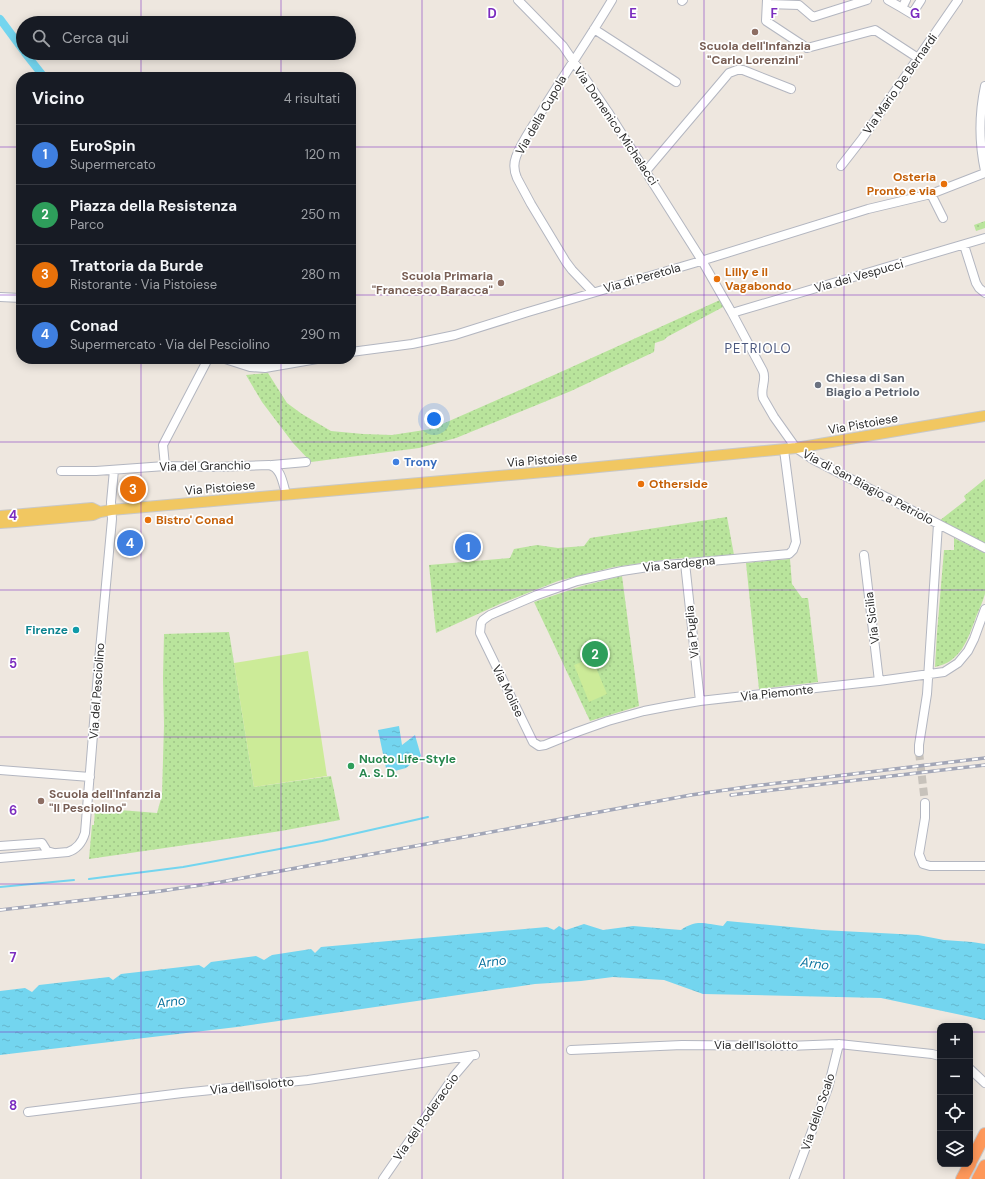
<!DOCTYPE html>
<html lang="it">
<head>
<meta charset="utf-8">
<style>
  :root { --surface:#171b24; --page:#20242c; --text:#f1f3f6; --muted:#9ea1a6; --line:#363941; --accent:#416dfa }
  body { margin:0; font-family:"DM Sans",sans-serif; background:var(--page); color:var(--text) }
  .controls { position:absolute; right:12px; bottom:12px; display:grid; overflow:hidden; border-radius:8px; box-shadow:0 2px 10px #0003 }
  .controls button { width:36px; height:36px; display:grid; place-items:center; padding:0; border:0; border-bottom:1px solid var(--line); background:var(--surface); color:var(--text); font:20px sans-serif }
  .you { position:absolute; left:434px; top:419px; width:14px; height:14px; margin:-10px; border:3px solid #fff; border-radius:50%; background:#1a73e8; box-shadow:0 0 0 6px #1a73e833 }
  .badge { display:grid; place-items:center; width:26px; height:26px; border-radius:50%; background:var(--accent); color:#fff; font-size:13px; font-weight:700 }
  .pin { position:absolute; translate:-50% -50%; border:2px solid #fff; box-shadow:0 1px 4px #0006 }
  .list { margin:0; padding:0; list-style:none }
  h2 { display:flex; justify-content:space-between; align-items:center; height:52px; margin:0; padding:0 16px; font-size:17px }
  h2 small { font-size:13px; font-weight:400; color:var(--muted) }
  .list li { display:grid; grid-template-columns:26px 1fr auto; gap:12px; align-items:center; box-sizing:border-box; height:60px; padding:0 16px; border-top:1px solid var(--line) }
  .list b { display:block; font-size:15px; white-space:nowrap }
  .list p { margin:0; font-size:13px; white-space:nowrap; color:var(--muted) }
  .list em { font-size:13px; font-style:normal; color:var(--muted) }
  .icon { flex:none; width:22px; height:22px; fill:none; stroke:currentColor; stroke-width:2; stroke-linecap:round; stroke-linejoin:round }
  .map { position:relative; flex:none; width:985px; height:1179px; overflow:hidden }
  .search { position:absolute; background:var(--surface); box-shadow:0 2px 10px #0003; left:16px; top:16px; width:340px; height:44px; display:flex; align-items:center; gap:10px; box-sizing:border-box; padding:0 14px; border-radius:22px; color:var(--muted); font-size:15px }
  .panel { position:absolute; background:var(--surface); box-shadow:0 2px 10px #0003; left:16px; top:72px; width:340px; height:292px; border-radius:16px }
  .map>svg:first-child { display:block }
</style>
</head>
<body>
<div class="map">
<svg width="985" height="1179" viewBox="0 0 985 1179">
  <defs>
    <pattern id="park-dots" width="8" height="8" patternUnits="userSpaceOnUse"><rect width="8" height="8" fill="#b9e49c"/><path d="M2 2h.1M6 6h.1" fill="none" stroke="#9fc487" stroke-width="1.8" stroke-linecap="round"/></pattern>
    <pattern id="water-ripples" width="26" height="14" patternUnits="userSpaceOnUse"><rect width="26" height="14" fill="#73d5ef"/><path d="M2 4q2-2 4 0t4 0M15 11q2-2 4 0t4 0" fill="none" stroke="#64b7cd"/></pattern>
  </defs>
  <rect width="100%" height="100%" fill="#eee7df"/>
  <!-- park -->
  <path fill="url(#park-dots)" d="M 985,221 L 985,228 L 976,231 L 974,225 Z
    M 720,300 L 723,307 L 667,337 L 664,340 L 655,343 L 654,352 L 571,391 L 456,438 L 419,448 L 311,462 L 293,443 L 262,402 L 246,375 L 268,373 L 287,403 L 302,414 L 331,431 L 363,434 L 392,435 L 431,429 L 554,375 Z
    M 985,479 L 985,544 L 939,521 L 966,500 L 964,496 Z
    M 727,517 L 734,555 L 671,559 L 614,567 L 558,581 L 502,603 L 436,633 L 429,565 L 510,558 L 514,549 L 537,545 L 558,548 L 584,546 L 590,538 Z
    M 954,538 L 985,553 C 985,564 985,584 985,594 C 983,602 979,609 976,617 C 968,639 961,662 935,667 L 937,633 L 944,550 L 954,550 Z
    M 790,559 L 792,584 L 802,598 L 808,598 L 818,682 L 759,689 L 746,563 Z
    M 622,576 L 639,706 L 590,721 L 534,602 L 582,586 Z
    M 229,632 L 254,787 L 331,776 L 340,820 L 281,831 L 89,859 L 92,825 L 94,825 L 95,808 L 157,813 L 162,795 L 164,725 L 163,678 L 164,634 Z"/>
  <!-- pitch -->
  <path fill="#cceb98" d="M 308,651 L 327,776 L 254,787 L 234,663 Z
    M 592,658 L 607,694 L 589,702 L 574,665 Z"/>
  <!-- water -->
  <path fill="url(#water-ripples)" d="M 399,726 L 402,745 L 415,735 L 421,756 L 406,768 L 387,773 L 378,730 Z
    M 727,921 L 822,930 L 918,935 L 944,940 L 972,942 L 985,944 L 985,1020 L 881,998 L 703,994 L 664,980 L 613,977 L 581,981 L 535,984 L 237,1027 L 0,1055 L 0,991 L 25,988 L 32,992 L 39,985 L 109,977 L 113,980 L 121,974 L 199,965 L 204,968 L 211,962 L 256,956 L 264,960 L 272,955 L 311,949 L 315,953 L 321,947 L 547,927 L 554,930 L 559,926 L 566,930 L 584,924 L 603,930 L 633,926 L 681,930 C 697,919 705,924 723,926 Z"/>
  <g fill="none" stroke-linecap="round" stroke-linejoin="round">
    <!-- stream -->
    <path stroke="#73d5ef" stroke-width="2" d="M 89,879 L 183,867 L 205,863 L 322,841 L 428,817
      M 0,887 L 74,880"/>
    <!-- canal -->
    <path stroke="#73d5ef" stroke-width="8" d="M 0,19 L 23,50
      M 25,53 L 44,77"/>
    <!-- minor-tunnel -->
    <path stroke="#c7c2bb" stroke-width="8" stroke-dasharray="8 4" stroke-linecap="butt" d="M 919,752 L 925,803"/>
    <defs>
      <path id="minor" d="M 518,0 L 563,46 L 608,112 L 701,259 L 732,313 L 763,371 C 767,380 760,388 763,398 L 774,417 L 796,448 L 814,460 L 985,548
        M 767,0 L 766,21 L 807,48 L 875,30 L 918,58
        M 888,0 L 902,8
        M 906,0 L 902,8 L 912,14 L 921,0
        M 682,1 L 683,0
        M 767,4 L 799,5 L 813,17 L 867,0
        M 594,29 L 676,82
        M 985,86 C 979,114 979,143 985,171
        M 841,166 L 862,139 L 958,0
        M 646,171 L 729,73 L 737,70 L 743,70 L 791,89
        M 931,194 L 943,218
        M 964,245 L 976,283 L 979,288 L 985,293
        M 593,292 L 572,270 L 566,262 L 531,204 L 517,178 C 514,171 513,165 516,157 C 521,142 532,128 540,114 C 563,76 589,39 612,0
        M 0,297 L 21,298
        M 732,313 L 985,238
        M 351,352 L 412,344 L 455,335 L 528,312 L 701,261 L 868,209 L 931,194 L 985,173
        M 225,359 L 250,367 L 265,368 L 317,359
        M 784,450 L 796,542 L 793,550 L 789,554 L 655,566 L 622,571 L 577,581 L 537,595 L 490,615 L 483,620 L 481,623 L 480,633 L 533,742 L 539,746 L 545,745 L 577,732 L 608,721 L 644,711 L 670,706 L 700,701 L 879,681 L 944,672 L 958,663 L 968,651 L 974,639 L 985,609
        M 272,465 L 306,462
        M 165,466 L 163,445 L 208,359
        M 61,471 L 96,471 L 165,466 L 216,467 L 269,465 C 281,467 283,484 286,494
        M 864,555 L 879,681
        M 685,563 L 700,701
        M 919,752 L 919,745 L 927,694 L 938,524
        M 0,770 L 90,777
        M 925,803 L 925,818 L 919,854 L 923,864 L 930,866 L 985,866
        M 0,846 L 42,843 L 47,851 L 54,853
        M 0,858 L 68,852 C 77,849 82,843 85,833 L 99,661 L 112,519 L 111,502 L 114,470
        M 571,1050 L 682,1045 L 788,1046 L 839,1044 L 932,1054 L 940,1056
        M 970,1069 L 985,1083
        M 28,1112 L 182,1093 L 308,1080 L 475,1055
        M 383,1179 L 454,1076 L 471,1056
        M 794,1179 L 828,1088 L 839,1044"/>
      <path id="major" d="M 0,516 L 92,508 L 100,512
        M 0,523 L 15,522 L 93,515 L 100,512 L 111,510 L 578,469 L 796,448 L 985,416"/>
      <path id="highway" d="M 970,1163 L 985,1134
        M 962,1179 L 970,1164
        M 978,1179 L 985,1166"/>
    </defs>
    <!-- minor casing -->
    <use href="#minor" stroke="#b3b6c0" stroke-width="10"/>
    <!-- major casing -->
    <use href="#major" stroke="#c8c8c8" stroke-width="12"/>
    <!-- highway casing -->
    <use href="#highway" stroke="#c8c8c8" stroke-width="14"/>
    <!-- minor -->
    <use href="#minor" stroke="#fff" stroke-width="8"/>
    <!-- major -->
    <use href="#major" stroke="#f1c761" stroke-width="10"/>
    <!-- highway -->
    <use href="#highway" stroke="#fe985a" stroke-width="12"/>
    <defs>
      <path id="rail" d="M 731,795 L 985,765
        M 0,910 L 161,891 L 221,882 L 691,795 L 753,786 L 985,758"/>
    </defs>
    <!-- rail casing -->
    <use href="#rail" stroke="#a2a6b7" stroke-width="3.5"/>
    <!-- rail -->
    <use href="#rail" stroke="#fff" stroke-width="2" stroke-dasharray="6" stroke-linecap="butt"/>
  </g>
  <!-- grid -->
  <path fill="none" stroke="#7b2cbf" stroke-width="1" stroke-opacity="0.55" d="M 141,0 L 141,23M 281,0 L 281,23M 422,0 L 422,1179M 563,0 L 563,1179M 704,0 L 704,1179M 844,0 L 844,1179M 141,53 L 141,77M 281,53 L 281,77M 0,147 L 21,147M 351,147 L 985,147M 0,295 L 21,295M 351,295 L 985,295M 141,359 L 141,1179M 281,359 L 281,1179M 0,442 L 985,442M 0,590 L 985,590M 0,737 L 985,737M 0,884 L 985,884M 0,1032 L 940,1032M 970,1032 L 985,1032"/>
  <!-- markers -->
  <g fill="#8d6e63" stroke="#fff" stroke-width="1.5">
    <circle cx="755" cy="32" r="4"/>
    <circle cx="501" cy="283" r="4"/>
    <circle cx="41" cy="801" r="4"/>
  </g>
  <g fill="#e8710a" stroke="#fff" stroke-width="1.5">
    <circle cx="944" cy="184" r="4"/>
    <circle cx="717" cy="279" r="4"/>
    <circle cx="641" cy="484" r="4"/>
    <circle cx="148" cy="520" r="4"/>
  </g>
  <circle fill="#6b7280" stroke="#fff" stroke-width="1.5" cx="818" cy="385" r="4"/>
  <circle fill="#3f7fe0" stroke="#fff" stroke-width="1.5" cx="396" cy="462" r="4"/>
  <circle fill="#0f9aa8" stroke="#fff" stroke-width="1.5" cx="76" cy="630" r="4"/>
  <circle fill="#2e9e5b" stroke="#fff" stroke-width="1.5" cx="351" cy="766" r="4"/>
  <g text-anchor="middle" stroke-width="3.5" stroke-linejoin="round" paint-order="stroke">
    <!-- education labels -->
    <g font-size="12" font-weight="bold" fill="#785e54" stroke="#fff">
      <text x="755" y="50">Scuola dell'Infanzia<tspan x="755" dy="14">"Carlo Lorenzini"</tspan></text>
      <text x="493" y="280" text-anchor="end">Scuola Primaria<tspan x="493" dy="14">"Francesco Baracca"</tspan></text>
      <text x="49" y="798" text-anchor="start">Scuola dell'Infanzia<tspan x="49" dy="14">"Il Pesciolino"</tspan></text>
    </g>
    <!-- street labels -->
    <g font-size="12" fill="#2d2d2d" stroke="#fff">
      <text transform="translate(900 84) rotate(-55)" y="4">Via Mario De Bernardi</text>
      <text transform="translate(541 115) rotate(-60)" y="4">Via della Cupola</text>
      <text transform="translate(616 126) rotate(56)" y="4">Via Domenico Michelacci</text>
      <text transform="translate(859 276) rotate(-16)" y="4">Via dei Vespucci</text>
      <text transform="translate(642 278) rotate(-16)" y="4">Via di Peretola</text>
      <text transform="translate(863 424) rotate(-10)" y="4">Via Pistoiese</text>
      <text transform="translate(542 460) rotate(-5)" y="4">Via Pistoiese</text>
      <text transform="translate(205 466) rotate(-1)" y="4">Via del Granchio</text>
      <text transform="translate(868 487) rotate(28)" y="4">Via di San Biagio a Petriolo</text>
      <text transform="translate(220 488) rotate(-5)" y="4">Via Pistoiese</text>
      <text transform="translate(679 564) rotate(-6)" y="4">Via Sardegna</text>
      <text transform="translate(872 618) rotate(-97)" y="4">Via Sicilia</text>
      <text transform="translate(692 632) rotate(-96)" y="4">Via Puglia</text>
      <text transform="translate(97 691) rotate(-86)" y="4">Via del Pesciolino</text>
      <text transform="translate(508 691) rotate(64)" y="4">Via Molise</text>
      <text transform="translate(777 693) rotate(-6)" y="4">Via Piemonte</text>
      <text x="756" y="1049">Via dell'Isolotto</text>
      <text transform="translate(252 1086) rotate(-6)" y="4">Via dell'Isolotto</text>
      <text transform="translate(818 1112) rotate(-71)" y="4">Via dello Scalo</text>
      <text transform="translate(426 1117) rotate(-55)" y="4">Via del Poderaccio</text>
    </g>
    <!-- food labels -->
    <g font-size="12" font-weight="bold" fill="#c56008" stroke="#fff" text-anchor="start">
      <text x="936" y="181" text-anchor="end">Osteria<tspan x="936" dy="14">Pronto e via</tspan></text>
      <text x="725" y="276">Lilly e il<tspan x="725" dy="14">Vagabondo</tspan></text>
      <text x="649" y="488">Otherside</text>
      <text x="156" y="524">Bistro' Conad</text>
    </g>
    <!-- worship labels -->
    <g font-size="12" font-weight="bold" fill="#5b616d" stroke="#fff" text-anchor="start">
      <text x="826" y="382">Chiesa di San<tspan x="826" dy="14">Biagio a Petriolo</tspan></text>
    </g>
    <!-- shop labels -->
    <g font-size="12" font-weight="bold" fill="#366cbe" stroke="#fff" text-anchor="start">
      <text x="404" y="466">Trony</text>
    </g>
    <!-- culture labels -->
    <g font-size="12" font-weight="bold" fill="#0d838f" stroke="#fff" text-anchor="end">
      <text x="68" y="634">Firenze</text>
    </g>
    <!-- leisure labels -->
    <g font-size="12" font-weight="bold" fill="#27864d" stroke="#fff" text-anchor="start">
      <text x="359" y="763">Nuoto Life-Style<tspan x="359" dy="14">A. S. D.</tspan></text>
    </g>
    <!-- neighbourhood labels -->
    <g font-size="13" letter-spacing="1" fill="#4c587e" stroke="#fff">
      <text x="758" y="353">PETRIOLO</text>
    </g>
    <!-- water labels -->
    <g font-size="13" font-style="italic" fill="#0e75a0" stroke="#fff">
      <text transform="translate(492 961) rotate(-7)" y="5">Arno</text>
      <text transform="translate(815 963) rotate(8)" y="5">Arno</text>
      <text transform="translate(171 1001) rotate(-7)" y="5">Arno</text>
    </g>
  </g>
  <g font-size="13" text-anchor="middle" font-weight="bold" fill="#7b2cbf" stroke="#fff" stroke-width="3.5" stroke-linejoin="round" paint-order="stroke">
    <text x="492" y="18">D</text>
    <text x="633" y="18">E</text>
    <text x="774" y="18">F</text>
    <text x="915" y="18">G</text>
    <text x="13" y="520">4</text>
    <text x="13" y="668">5</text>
    <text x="13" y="815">6</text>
    <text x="13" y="962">7</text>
    <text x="13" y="1110">8</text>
  </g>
</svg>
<div class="controls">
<button>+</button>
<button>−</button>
<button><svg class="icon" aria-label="locate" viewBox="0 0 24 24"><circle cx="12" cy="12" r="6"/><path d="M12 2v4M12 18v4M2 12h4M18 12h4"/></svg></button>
<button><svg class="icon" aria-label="layers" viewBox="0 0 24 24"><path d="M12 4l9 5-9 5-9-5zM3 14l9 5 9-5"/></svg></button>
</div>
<div class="you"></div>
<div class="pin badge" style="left:468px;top:547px;background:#3f7fe0">1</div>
<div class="pin badge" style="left:595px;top:654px;background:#2e9e5b">2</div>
<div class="pin badge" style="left:133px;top:489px;background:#e8710a">3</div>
<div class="pin badge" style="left:130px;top:543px;background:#3f7fe0">4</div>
<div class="search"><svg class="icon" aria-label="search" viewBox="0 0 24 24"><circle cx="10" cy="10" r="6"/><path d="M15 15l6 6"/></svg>Cerca qui</div>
<section class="panel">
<h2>Vicino<small>4 risultati</small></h2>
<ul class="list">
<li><span class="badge" style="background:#3f7fe0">1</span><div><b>EuroSpin</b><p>Supermercato</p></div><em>120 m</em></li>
<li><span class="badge" style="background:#2e9e5b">2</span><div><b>Piazza della Resistenza</b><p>Parco</p></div><em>250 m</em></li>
<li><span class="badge" style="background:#e8710a">3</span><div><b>Trattoria da Burde</b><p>Ristorante · Via Pistoiese</p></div><em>280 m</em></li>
<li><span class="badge" style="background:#3f7fe0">4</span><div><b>Conad</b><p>Supermercato · Via del Pesciolino</p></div><em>290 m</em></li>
</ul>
</section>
</div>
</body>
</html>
